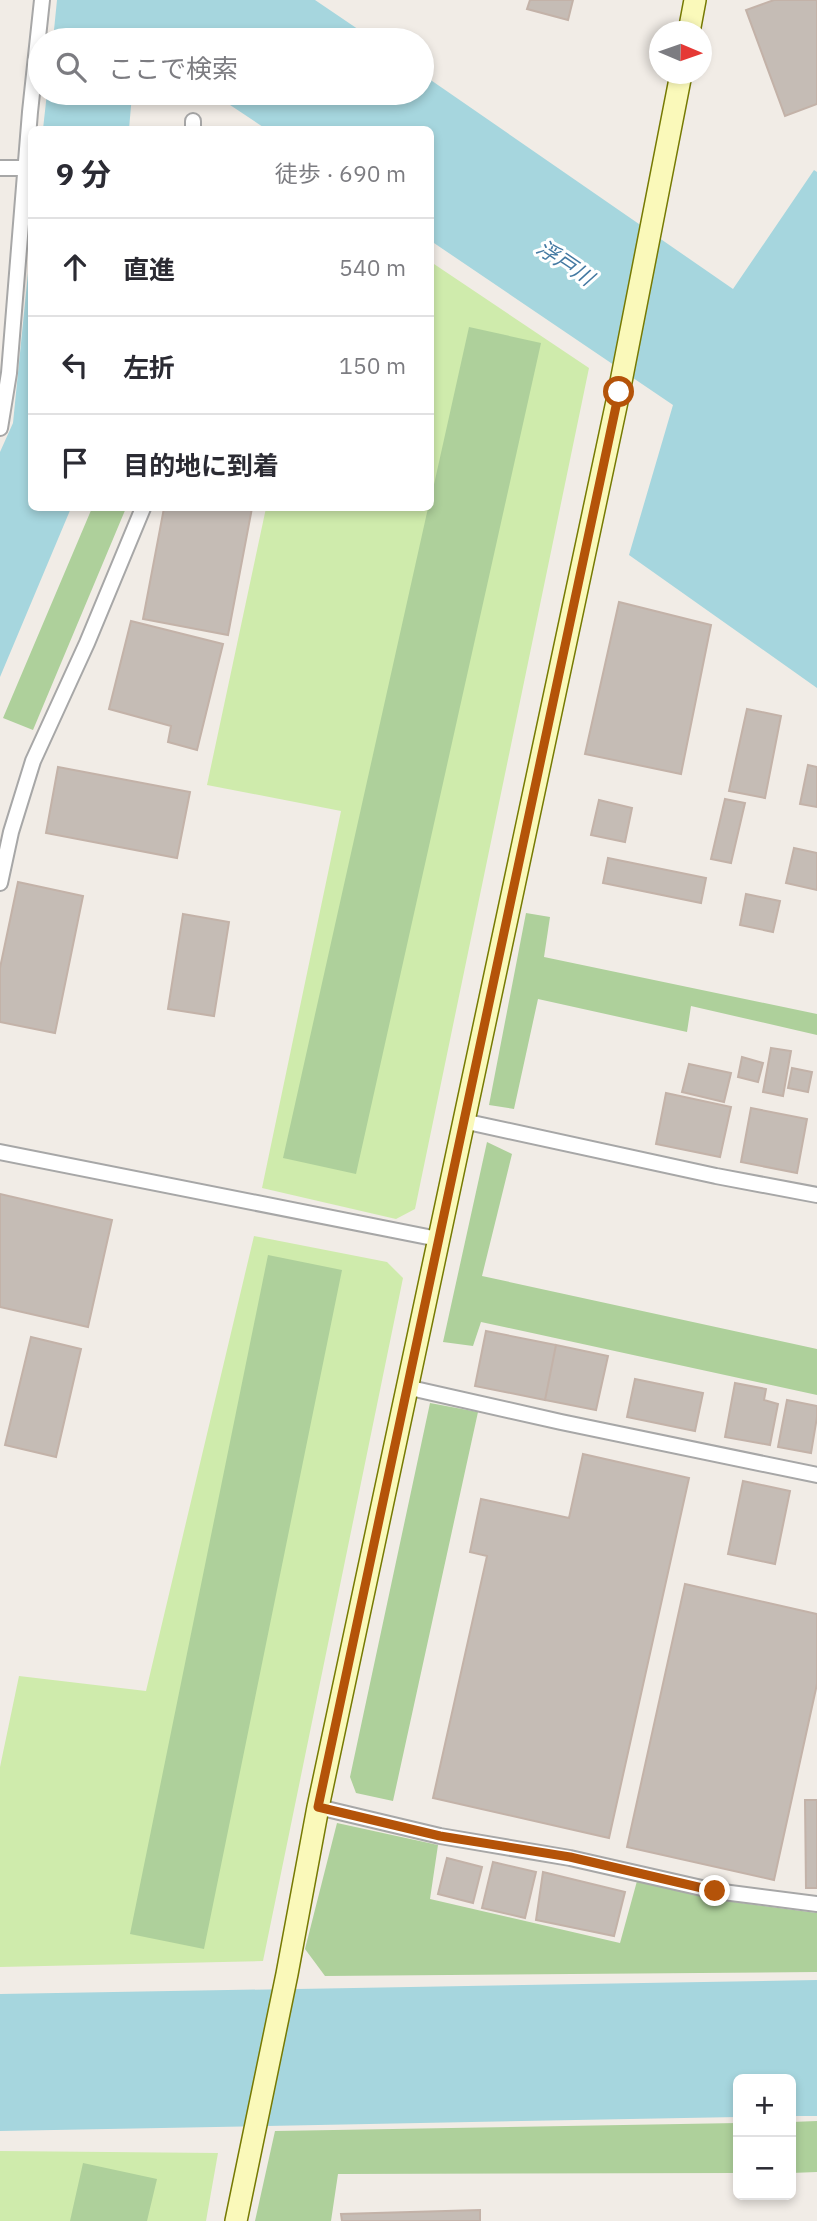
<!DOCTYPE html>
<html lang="ja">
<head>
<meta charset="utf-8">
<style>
  :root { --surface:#fff; --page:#f2f2f3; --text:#2b2b33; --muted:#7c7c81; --line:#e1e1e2 }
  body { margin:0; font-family:"IBM Plex Sans","Noto Sans JP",sans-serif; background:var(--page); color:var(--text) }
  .controls { position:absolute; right:21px; bottom:21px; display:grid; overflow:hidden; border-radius:10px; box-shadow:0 4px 10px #0003 }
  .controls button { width:63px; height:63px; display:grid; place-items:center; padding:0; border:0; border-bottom:2px solid var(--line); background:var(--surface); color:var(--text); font:35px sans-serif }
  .compass { position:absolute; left:649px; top:21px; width:63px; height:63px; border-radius:50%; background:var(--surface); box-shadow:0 4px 10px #0003; rotate:92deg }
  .stop { position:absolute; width:21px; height:21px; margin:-16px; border:5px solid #b45309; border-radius:50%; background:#fff }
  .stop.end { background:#b45309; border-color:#fff; box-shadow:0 2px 7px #0008 }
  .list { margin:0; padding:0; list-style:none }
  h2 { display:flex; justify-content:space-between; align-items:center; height:91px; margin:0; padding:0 28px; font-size:30px }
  h2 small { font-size:23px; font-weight:400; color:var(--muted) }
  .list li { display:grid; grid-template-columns:46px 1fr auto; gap:21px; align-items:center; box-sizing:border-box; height:98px; padding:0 28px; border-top:2px solid var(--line) }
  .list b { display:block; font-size:26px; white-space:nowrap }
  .list em { font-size:23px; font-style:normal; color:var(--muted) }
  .icon { flex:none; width:38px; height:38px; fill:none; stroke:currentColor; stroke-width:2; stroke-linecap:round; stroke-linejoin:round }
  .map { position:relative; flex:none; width:817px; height:2221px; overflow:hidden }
  .search { position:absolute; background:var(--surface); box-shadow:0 4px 10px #0003; left:28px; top:28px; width:406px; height:77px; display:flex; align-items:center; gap:18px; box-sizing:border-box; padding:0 24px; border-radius:38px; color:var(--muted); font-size:26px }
  .panel { position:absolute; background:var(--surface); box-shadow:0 4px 10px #0003; left:28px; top:126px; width:406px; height:385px; border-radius:10px }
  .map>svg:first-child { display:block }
</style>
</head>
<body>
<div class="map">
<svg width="817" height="2221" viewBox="0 0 817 2221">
  <rect width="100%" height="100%" fill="#f1ece6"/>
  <!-- grass -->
  <path fill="#cfebac" d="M 431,262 L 589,368 L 415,1209 L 396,1219 L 262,1188 L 341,811 L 207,785 L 266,508 L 430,508 Z
    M 254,1236 L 387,1262 L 403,1278 L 263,1961 L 0,1967 L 0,1767 L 19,1676 L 146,1691 Z
    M 0,2151 L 218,2153 L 206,2221 L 0,2221 Z"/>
  <!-- forest -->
  <path fill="#aed09b" d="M 469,327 L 541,343 L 356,1174 L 283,1158 L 428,508 L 430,508 L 431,498 Z
    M 92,508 L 126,508 L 33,730 L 3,718 Z
    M 526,913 L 550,917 L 544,957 L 817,1014 L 817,1035 L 691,1006 L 687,1032 L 538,999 L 514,1109 L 489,1105 Z
    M 487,1142 L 512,1154 L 482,1276 L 817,1349 L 817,1395 L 481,1322 L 473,1346 L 443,1342 Z
    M 268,1255 L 342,1270 L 204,1949 L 130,1934 Z
    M 430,1403 L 478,1412 L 393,1801 L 356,1793 L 350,1777 Z
    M 337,1823 L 438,1845 L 430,1899 L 620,1943 L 637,1881 L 712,1899 L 817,1913 L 817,1972 L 325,1976 L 305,1949 Z
    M 817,2121 L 817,2172 L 791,2173 L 791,2122 Z
    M 738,2123 L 738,2173 L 338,2174 L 331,2221 L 255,2221 L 275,2131 Z
    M 83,2163 L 157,2179 L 147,2221 L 70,2221 Z"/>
  <!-- water -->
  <path fill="#a6d6de" d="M 57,0 L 315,0 L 374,40 L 53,40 Z
    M 422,74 L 733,289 L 814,170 L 817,172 L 817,688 L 629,555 L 673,405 L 431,241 L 430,130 L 266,129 L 212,93 L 422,93 Z
    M 47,93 L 137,93 L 132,95 L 129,129 L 43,129 Z
    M 31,243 L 32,508 L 71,508 L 0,677 L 0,452 L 13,423 Z
    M 817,1980 L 817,2116 L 791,2116 L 791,2079 L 738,2079 L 738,2117 L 0,2131 L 0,1994 Z"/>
  <!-- building -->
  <path fill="#c5bcb5" stroke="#c3b2a8" stroke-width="2" d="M 530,0 L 573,0 L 568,20 L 527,9 Z
    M 774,0 L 817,0 L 817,104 L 785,116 L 746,10 Z
    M 164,508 L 252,508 L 228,635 L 143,619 Z
    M 619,602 L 711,625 L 681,774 L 585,754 Z
    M 131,621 L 223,644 L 197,750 L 168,742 L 171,726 L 109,709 Z
    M 747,709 L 781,716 L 765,798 L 729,791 Z
    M 808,765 L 817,767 L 817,807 L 800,804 Z
    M 58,767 L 190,792 L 177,858 L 46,833 Z
    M 725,799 L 745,803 L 731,863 L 711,859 Z
    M 599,800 L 632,808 L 625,842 L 591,835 Z
    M 794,848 L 817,853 L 817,890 L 786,883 Z
    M 608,858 L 706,878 L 701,903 L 603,883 Z
    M 18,882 L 83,896 L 55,1033 L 0,1022 L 0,968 Z
    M 746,894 L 780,901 L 773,932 L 740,925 Z
    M 183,914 L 229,922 L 214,1016 L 168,1009 Z
    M 771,1048 L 791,1051 L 783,1096 L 763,1092 Z
    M 742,1057 L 763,1063 L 758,1082 L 738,1077 Z
    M 689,1064 L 731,1073 L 724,1102 L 682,1092 Z
    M 792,1068 L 812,1072 L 808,1092 L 788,1088 Z
    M 666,1093 L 731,1107 L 720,1157 L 656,1144 Z
    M 751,1108 L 807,1119 L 797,1173 L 741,1162 Z
    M 0,1194 L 112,1220 L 88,1327 L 0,1307 Z
    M 486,1331 L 556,1345 L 545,1400 L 475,1386 Z
    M 31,1337 L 81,1349 L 56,1457 L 5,1445 Z
    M 556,1345 L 608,1356 L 596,1410 L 545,1400 Z
    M 635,1379 L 703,1393 L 695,1431 L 627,1417 Z
    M 735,1383 L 766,1389 L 764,1400 L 778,1404 L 770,1445 L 725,1437 Z
    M 787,1400 L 817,1406 L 817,1417 L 811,1453 L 778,1447 Z
    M 583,1454 L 689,1478 L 609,1838 L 433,1798 L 487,1556 L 470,1552 L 481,1499 L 569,1518 Z
    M 743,1481 L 790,1491 L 775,1564 L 728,1554 Z
    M 685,1584 L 817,1614 L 817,1684 L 774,1880 L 627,1847 Z
    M 805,1800 L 817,1800 L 817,1888 L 806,1888 Z
    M 447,1858 L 482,1867 L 473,1903 L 438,1894 Z
    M 493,1862 L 536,1872 L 525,1918 L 482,1908 Z
    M 543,1872 L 625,1892 L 614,1936 L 536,1920 Z
    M 480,2210 L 480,2221 L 342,2221 L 341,2214 Z"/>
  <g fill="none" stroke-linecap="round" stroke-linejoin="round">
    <defs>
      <path id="street" d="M 193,130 L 193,121
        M 0,168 L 26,168
        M 0,428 L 9,373 L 30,112 L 42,0
        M 0,883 L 11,832 L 33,761 L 87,643 L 143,508
        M 463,1121 L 716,1176 L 817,1195
        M 0,1152 L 438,1239
        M 406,1387 L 561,1422 L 817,1475
        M 318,1807 L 440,1836 L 570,1858 L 715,1891 L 817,1904"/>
      <path id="secondary" d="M 689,32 L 695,0
        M 236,2221 L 287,1974 L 318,1807 L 619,392 L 681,74"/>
    </defs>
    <!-- street casing -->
    <use href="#street" stroke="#a7a7a7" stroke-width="18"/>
    <!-- secondary casing -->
    <use href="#secondary" stroke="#767a03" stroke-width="24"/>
    <!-- street -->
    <use href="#street" stroke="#fff" stroke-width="14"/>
    <!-- secondary -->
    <use href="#secondary" stroke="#faf9ba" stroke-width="21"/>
  </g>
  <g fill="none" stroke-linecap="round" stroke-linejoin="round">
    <!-- route -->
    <path stroke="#b45309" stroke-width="9" d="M 619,392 L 318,1807 L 440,1836 L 570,1857 L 715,1891"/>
  </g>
  <g text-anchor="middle" stroke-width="6" stroke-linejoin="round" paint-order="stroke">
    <!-- water labels -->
    <g font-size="21" font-style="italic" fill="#4479a2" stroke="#fff">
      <text transform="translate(565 263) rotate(34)" y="7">浮戸川</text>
    </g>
  </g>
</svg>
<div class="controls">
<button>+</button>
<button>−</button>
</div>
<svg class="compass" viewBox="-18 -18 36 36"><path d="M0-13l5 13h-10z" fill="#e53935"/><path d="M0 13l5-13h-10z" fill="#7c7c81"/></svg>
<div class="stop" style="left:619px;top:392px"></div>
<div class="stop end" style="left:715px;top:1891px"></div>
<div class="search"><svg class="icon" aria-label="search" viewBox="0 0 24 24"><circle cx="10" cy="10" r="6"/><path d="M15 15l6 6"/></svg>ここで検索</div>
<section class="panel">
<h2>9 分<small>徒歩 · 690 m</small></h2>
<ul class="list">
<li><svg class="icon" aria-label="ahead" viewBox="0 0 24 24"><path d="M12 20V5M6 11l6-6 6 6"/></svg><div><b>直進</b></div><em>540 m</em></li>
<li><svg class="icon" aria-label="left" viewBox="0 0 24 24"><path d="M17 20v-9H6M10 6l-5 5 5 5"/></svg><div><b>左折</b></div><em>150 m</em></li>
<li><svg class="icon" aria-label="arrive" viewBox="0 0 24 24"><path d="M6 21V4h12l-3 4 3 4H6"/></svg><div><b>目的地に到着</b></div></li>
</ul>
</section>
</div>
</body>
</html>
